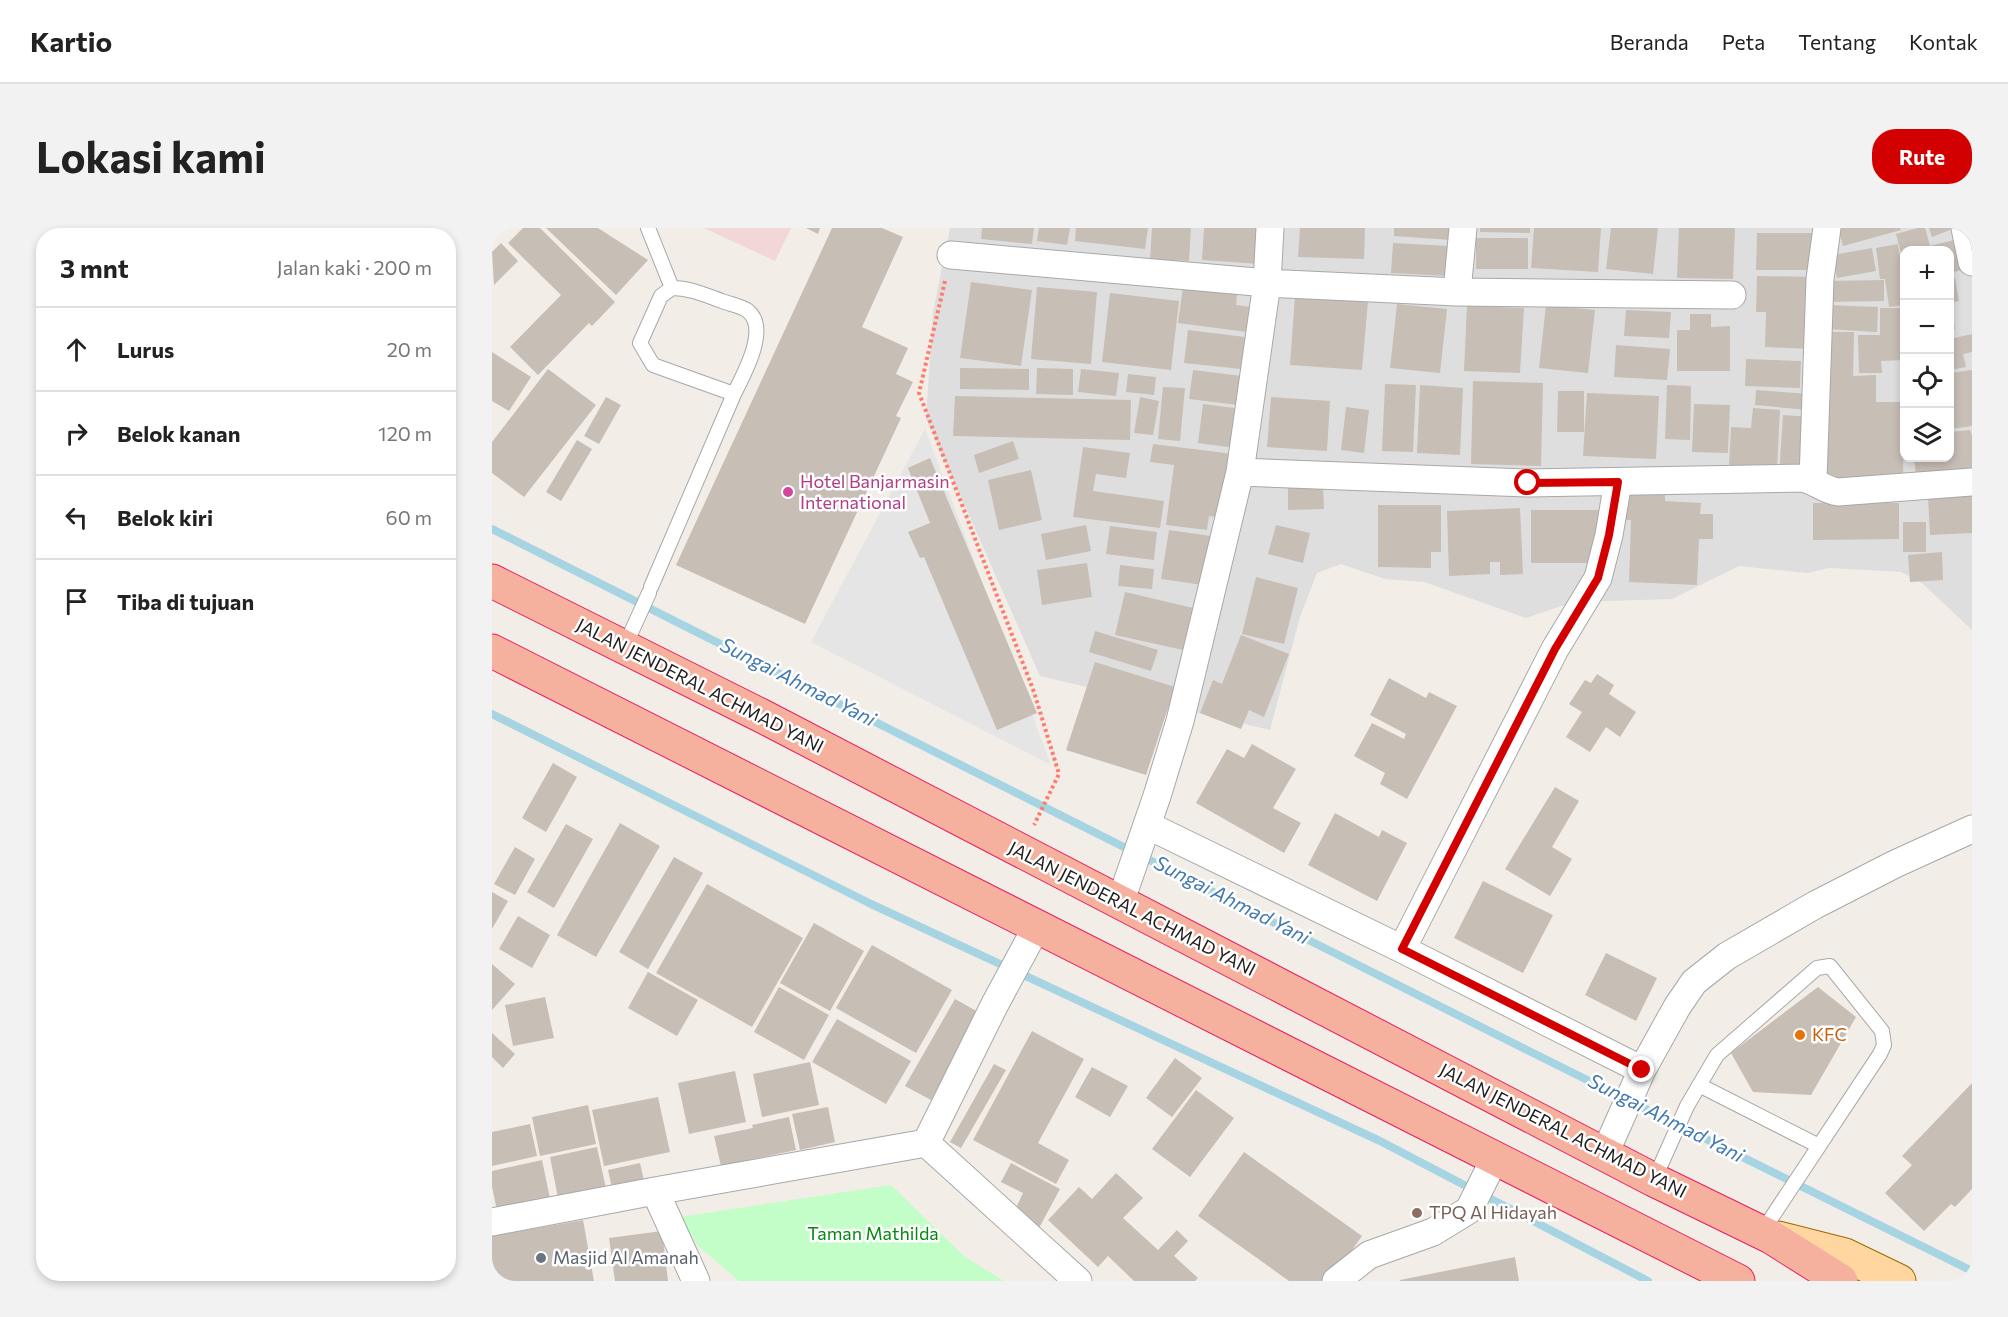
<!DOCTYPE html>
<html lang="id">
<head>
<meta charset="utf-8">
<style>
  :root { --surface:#fff; --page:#f2f2f2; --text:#222; --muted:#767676; --line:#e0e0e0; --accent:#d20000 }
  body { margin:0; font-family:Commissioner,sans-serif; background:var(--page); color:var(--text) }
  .controls { position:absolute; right:18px; top:18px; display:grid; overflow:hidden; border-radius:12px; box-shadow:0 3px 9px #0003 }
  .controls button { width:54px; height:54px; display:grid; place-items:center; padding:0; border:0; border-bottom:2px solid var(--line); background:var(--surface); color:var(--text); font:30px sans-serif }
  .stop { position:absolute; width:18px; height:18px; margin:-14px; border:4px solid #d20000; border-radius:50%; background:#fff }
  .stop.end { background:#d20000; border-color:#fff; box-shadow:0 2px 6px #0008 }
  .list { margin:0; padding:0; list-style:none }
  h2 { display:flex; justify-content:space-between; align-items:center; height:78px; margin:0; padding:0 24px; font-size:26px }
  h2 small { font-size:20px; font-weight:400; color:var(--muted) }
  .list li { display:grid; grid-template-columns:39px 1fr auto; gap:18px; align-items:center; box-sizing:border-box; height:84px; padding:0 24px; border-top:2px solid var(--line) }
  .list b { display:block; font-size:22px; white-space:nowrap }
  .list em { font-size:20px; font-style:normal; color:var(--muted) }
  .icon { flex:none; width:33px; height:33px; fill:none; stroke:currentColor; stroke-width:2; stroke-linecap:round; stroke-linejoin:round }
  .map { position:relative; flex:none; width:1480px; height:1053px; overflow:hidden; border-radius:24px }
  header { display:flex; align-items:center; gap:36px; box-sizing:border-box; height:84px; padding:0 30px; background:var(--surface); border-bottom:2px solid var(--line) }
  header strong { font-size:28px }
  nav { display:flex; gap:33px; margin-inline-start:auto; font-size:21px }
  .intro { display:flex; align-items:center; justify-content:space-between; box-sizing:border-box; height:144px; padding:0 36px }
  h1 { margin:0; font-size:42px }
  .button { padding:15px 27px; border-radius:24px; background:var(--accent); color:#fff; font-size:21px; font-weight:700 }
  main { display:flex; gap:36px; padding:0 36px }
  aside { flex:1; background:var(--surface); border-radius:24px; box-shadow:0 3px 9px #0003 }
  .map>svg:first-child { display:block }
</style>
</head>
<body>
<header>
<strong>Kartio</strong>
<nav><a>Beranda</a><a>Peta</a><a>Tentang</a><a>Kontak</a></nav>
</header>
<div class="intro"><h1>Lokasi kami</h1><a class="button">Rute</a></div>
<main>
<aside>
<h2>3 mnt<small>Jalan kaki · 200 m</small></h2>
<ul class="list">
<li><svg class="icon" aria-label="ahead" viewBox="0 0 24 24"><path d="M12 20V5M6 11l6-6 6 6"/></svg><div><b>Lurus</b></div><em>20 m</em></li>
<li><svg class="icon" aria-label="right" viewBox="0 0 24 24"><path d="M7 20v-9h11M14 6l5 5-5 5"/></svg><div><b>Belok kanan</b></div><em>120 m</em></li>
<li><svg class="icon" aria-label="left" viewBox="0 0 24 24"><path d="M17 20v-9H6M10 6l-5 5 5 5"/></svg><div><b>Belok kiri</b></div><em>60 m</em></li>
<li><svg class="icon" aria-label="arrive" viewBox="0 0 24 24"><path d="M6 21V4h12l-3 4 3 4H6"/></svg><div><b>Tiba di tujuan</b></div></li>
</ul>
</aside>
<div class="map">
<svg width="1480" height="1053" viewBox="0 0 1480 1053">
  <rect width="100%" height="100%" fill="#f2eee7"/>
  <!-- residential -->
  <path fill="#dfdede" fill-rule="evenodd" d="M 458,0 L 1480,0 L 1480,402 L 1431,356 L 1409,344 L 1337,340 L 1315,345 L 1247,338 L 1180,371 L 1081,374 L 1034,390 L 932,354 L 893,351 L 849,336 L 825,345 L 808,389 L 778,502 L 548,448 L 434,190 L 441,84 ZM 1412,22 L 1458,22 L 1458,230 L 1412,230 Z"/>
  <!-- commercial -->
  <path fill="#f3d7d6" d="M 212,0 L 299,0 L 283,33 Z"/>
  <!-- park -->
  <path fill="#c3fdc8" d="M 399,957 L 473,1029 L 512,1053 L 247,1053 L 205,1017 L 188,989 Z"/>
  <!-- parking -->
  <path fill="#e5e5e5" d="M 433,201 L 559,537 L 319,414 Z"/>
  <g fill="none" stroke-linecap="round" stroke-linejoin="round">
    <!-- stream -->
    <path stroke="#a6d4e2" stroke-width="8" d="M 0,301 L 1043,826 L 1480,1043
      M 0,486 L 379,676 L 888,913 L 1156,1053"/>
  </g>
  <!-- building -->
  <path fill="#c7beb6" d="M 31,0 L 48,0 L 123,74 L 100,98 L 97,95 L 46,147 L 18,119 L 69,67 L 16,15 Z
    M 54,0 L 106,0 L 156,32 L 124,67 Z
    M 314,0 L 328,0 L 326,6 Z
    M 340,0 L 390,0 L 411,9 L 370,99 L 416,120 L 404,146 L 421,154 L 404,188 L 409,190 L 313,396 L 184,337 Z
    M 490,0 L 542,0 L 540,16 L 489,11 Z
    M 547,0 L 578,0 L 575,17 L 545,13 Z
    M 584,0 L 656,0 L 653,21 L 583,13 Z
    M 660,0 L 699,0 L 697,33 L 658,31 Z
    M 712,0 L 771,0 L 768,36 L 710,32 Z
    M 808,0 L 873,0 L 872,31 L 806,29 Z
    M 902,0 L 960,0 L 959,12 L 902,8 Z
    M 988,0 L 1038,0 L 1038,5 L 988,4 Z
    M 1042,0 L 1109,0 L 1106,44 L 1039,40 Z
    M 1119,0 L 1166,0 L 1161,46 L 1114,41 Z
    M 1187,0 L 1243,0 L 1241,51 L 1185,50 Z
    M 1346,0 L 1408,0 L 1409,2 L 1351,18 Z
    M 1426,0 L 1433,0 L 1438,18 L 1462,12 L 1469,42 L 1458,45 L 1458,22 L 1412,22 L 1412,36 L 1404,6 Z
    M 1437,0 L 1463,0 L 1440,9 Z
    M 1265,5 L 1324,5 L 1324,42 L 1264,42 Z
    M 984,10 L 1036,10 L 1036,41 L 984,41 Z
    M 9,15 L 26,33 L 2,57 L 0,24 Z
    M 901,15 L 958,18 L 956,48 L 899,45 Z
    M 1406,16 L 1412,57 L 1412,77 L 1397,79 L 1393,51 L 1388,51 L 1384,20 Z
    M 1380,20 L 1384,43 L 1345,50 L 1341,27 Z
    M 1265,48 L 1323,49 L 1321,121 L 1273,119 L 1274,84 L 1264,84 Z
    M 1463,50 L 1467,73 L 1458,75 L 1458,51 Z
    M 1392,52 L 1392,73 L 1334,74 L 1334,53 Z
    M 479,54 L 540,62 L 529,138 L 468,130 Z
    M 545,59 L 605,64 L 599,136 L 539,131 Z
    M 691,59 L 745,66 L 744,77 L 759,79 L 755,104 L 686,95 Z
    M 618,65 L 687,73 L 679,142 L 610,134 Z
    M 803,68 L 876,73 L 870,142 L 798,137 Z
    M 905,76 L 955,81 L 948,145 L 898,140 Z
    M 1054,77 L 1103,82 L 1096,145 L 1047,140 Z
    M 1335,77 L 1386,79 L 1385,104 L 1334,101 Z
    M 975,78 L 1032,80 L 1028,145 L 972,143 Z
    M 1459,78 L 1463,101 L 1458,102 L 1458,79 Z
    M 1388,80 L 1412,80 L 1412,132 L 1389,133 L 1390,145 L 1367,145 L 1366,107 L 1388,107 Z
    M 1134,82 L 1179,84 L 1177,110 L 1132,108 Z
    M 1198,86 L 1219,86 L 1219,99 L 1238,98 L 1238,143 L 1185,143 L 1185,102 L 1198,102 Z
    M 696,102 L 753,109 L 749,141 L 692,135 Z
    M 1329,104 L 1362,104 L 1361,148 L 1384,147 L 1384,174 L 1412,174 L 1411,254 L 1329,254 Z
    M 1480,106 L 1480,124 L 1471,126 L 1474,139 L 1458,142 L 1458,111 Z
    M 1124,117 L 1178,121 L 1175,152 L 1122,149 Z
    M 0,124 L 39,149 L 17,183 L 0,173 Z
    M 1254,131 L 1309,133 L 1308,160 L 1253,158 Z
    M 468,140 L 537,141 L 537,162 L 468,161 Z
    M 545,140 L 581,141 L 581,167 L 544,166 Z
    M 56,141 L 104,177 L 32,269 L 0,245 L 0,214 Z
    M 589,141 L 627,145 L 624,168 L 586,164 Z
    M 701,142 L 750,148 L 746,177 L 697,171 Z
    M 1480,142 L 1480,198 L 1458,201 L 1458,145 Z
    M 636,146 L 664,149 L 662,167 L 634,164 Z
    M 981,153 L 1051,155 L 1049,238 L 979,236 Z
    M 893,156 L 924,157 L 921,224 L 890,223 Z
    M 928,157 L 971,160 L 968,227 L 925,225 Z
    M 1175,157 L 1199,158 L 1198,212 L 1173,211 Z
    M 671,159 L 693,160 L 688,213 L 666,211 Z
    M 1264,162 L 1318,166 L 1316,182 L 1263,177 Z
    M 1066,163 L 1092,163 L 1092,204 L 1065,204 Z
    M 1095,165 L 1167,168 L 1164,231 L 1091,228 Z
    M 463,168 L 639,172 L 638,212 L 461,208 Z
    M 114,169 L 129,177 L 107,216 L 92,208 Z
    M 648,169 L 667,173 L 661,207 L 642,205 Z
    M 779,169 L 838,173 L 835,223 L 775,219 Z
    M 711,176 L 750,181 L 744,220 L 706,215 Z
    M 1202,176 L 1238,177 L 1236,225 L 1200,224 Z
    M 854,179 L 877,182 L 872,225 L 849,222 Z
    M 1261,180 L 1288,182 L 1285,240 L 1237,238 L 1239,199 L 1259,200 Z
    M 1291,187 L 1320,189 L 1316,249 L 1287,248 Z
    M 1478,202 L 1480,207 L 1480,251 L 1424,247 L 1422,230 L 1458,230 L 1458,204 Z
    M 85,212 L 100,221 L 69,273 L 54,264 Z
    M 521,213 L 527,231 L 487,245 L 482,227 Z
    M 661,216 L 741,226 L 732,290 L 717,288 L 715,302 L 674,297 L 682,237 L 658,234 Z
    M 591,219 L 638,225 L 634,250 L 604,246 L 601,263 L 672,273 L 668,300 L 581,289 Z
    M 438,230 L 545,485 L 505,502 L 432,329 L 428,330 L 416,304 L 438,295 L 416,240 Z
    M 539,242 L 550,292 L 507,302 L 496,252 Z
    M 796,257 L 831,257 L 832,281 L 796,282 Z
    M 1134,263 L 1173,264 L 1173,273 L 1209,275 L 1208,286 L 1221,286 L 1221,311 L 1207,311 L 1205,357 L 1137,354 L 1139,292 L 1133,292 Z
    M 1480,267 L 1480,305 L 1438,307 L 1436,269 Z
    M 1321,275 L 1407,275 L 1407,311 L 1321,312 Z
    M 886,277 L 949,277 L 949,324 L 939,324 L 939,340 L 886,339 Z
    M 1028,280 L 1031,346 L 1008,347 L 1008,334 L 998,334 L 998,346 L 957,348 L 955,283 Z
    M 1039,282 L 1109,282 L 1108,335 L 1039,335 Z
    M 1411,294 L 1434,294 L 1434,324 L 1411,324 Z
    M 594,297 L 599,323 L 554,332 L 549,306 Z
    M 784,297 L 818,305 L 811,335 L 776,326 Z
    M 618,298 L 665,304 L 662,332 L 614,326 Z
    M 677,302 L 726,309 L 718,358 L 669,351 Z
    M 1450,324 L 1451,352 L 1418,354 L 1416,327 Z
    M 595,335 L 600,369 L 550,377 L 545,342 Z
    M 628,337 L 662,341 L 660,361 L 626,358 Z
    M 764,349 L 806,360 L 792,416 L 750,406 Z
    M 633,364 L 701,380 L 691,422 L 623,407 Z
    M 603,403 L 666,422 L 659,443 L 597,424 Z
    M 749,407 L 797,426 L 772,489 L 757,482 L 749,501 L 708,485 L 721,452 L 730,456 Z
    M 603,434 L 683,459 L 654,547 L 574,522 Z
    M 1105,446 L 1122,457 L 1117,466 L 1144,484 L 1128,509 L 1114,499 L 1098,524 L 1074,509 L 1090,484 L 1077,476 L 1093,452 L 1099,455 Z
    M 897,450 L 934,470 L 937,464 L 965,478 L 915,571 L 888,556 L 893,545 L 862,528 L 880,495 L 912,511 L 914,506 L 878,487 Z
    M 760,516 L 804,541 L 781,580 L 809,595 L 792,625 L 704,575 L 735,521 L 752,530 Z
    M 61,535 L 85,549 L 54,604 L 30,590 Z
    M 1063,559 L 1087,573 L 1060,619 L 1080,631 L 1058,668 L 1013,641 Z
    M 843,585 L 887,609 L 890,602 L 915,615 L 885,673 L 816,637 Z
    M 128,595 L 168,618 L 104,729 L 65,707 Z
    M 74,596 L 101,611 L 62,680 L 35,664 Z
    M 23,619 L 43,631 L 23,667 L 2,656 Z
    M 182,629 L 211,645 L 156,741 L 127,724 Z
    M 991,653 L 1061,687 L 1031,745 L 962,710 Z
    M 215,656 L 311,710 L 260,799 L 164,745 Z
    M 0,664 L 16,673 L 0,701 Z
    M 26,688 L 58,707 L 40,740 L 7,721 Z
    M 322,695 L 372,723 L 338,783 L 288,755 Z
    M 380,717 L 460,762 L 424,825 L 344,780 Z
    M 1114,725 L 1165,750 L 1144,793 L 1093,767 Z
    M 0,736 L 23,756 L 0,782 Z
    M 156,744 L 206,772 L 185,808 L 136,780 Z
    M 287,759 L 337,787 L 312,832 L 262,804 Z
    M 1326,759 L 1364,789 L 1319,867 L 1261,864 L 1239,825 Z
    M 53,769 L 62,810 L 21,818 L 13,777 Z
    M 463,771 L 488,785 L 439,872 L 413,858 Z
    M 345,791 L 419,833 L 394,876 L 320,834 Z
    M 540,803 L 592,831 L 546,915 L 577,932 L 564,956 L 481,912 Z
    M 0,805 L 23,826 L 11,840 L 0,829 Z
    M 683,830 L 710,850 L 680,889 L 654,870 Z
    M 318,834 L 327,877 L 270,889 L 261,846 Z
    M 502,836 L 514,842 L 469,920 L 458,914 Z
    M 600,839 L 636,858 L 618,889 L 583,869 Z
    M 243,843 L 254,894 L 197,906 L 186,855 Z
    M 1480,855 L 1480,961 L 1463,979 L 1459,976 L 1432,1003 L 1393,965 L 1420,937 L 1410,928 Z
    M 704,862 L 742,890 L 698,949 L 660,921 Z
    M 166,869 L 178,924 L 112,938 L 100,882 Z
    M 96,877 L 104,916 L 48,928 L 40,889 Z
    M 336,879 L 343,914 L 308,922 L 300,886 Z
    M 297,889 L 304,922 L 229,938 L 222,908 L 261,900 L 260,897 Z
    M 38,896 L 45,928 L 0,938 L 0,904 Z
    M 105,919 L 115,965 L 67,975 L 58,929 Z
    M 752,924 L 870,1008 L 838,1053 L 797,1053 L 706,988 Z
    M 50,932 L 59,975 L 6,987 L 0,959 L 0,943 Z
    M 148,935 L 152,953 L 120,960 L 116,942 Z
    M 519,935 L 568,961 L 547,1000 L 521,986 L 531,965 L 509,954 Z
    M 624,945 L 651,970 L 631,990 L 666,1022 L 685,1002 L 696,1013 L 682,1028 L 706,1050 L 703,1053 L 642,1053 L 616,1028 L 606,1039 L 556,992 L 587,959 L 600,971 Z
    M 91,992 L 102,1053 L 0,1053 L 0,1008 Z
    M 170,1003 L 176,1053 L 123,1053 L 117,1010 Z
    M 1023,1029 L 1027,1053 L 908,1053 L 908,1052 Z"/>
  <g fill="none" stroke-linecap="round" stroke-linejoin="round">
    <defs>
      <path id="service" d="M 156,0 L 180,60
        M 180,60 C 198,60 213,67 230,73 C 237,76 250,78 256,83 C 278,101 251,147 242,166 L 161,137 L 148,115 L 169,68 Z
        M 159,359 L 242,166
        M 132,420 L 157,365
        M 1207,857 L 1327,918
        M 1162,952 L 1195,878 L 1225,827 L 1325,740 L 1338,738 L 1390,803 L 1392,817 L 1388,826 L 1270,1004"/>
      <path id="minor" d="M 1473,0 L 1480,34
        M 459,27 L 775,55 L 965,64 L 1240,67
        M 965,64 L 971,0
        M 748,244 L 1036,255 L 1311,250 C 1324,253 1332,262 1346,264 L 1480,254
        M 1321,252 L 1328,51 L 1335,0
        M 655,597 L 910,721 L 1150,842
        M 628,675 L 665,568 L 688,493 L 748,244 L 775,55 L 778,0
        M 910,721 L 1063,421 L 1106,350 L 1117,307 L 1126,254
        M 434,915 L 503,776 L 544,700
        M 434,915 L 586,1053
        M 1113,925 L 1150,842 L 1185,779 L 1202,754 L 1235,728 L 1323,677 L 1403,636 L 1480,601
        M 163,963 L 204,1053
        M 0,994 L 163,963 L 434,915
        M 844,1053 L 877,1027 L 941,1004 L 977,982 L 1003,930"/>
      <path id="primary" d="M 1286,1010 L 1353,1027 L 1407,1053"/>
      <path id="trunk" d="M 0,353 L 270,488 L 1162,952 L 1279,1009 L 1349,1053
        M 0,423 L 1246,1053"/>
    </defs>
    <!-- service casing -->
    <use href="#service" stroke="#a8a8a8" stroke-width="16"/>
    <!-- minor casing -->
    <use href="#minor" stroke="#a8a8a8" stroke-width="29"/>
    <!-- primary casing -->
    <use href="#primary" stroke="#9e6a00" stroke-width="35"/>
    <!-- trunk casing -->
    <use href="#trunk" stroke="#e71e62" stroke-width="35"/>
    <!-- path -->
    <path stroke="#ff7b6b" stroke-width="4" stroke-dasharray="3 3" stroke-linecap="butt" d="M 453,53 L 427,165 L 542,464 L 567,546 L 542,597"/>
    <!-- service -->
    <use href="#service" stroke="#fff" stroke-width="14"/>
    <!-- minor -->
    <use href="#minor" stroke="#fff" stroke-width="27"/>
    <!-- primary -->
    <use href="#primary" stroke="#ffd69f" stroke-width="33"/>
    <!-- trunk -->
    <use href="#trunk" stroke="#f6b09e" stroke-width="33"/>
  </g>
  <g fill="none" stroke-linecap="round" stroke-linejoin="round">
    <!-- route -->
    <path stroke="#d20000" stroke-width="8" d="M 1036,255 L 1126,254 L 1117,307 L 1106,350 L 1063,421 L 910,721 L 1150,842"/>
  </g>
  <!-- markers -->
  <circle fill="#d1479c" stroke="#fff" stroke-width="2" cx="296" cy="264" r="6"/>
  <circle fill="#e8710a" stroke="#fff" stroke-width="2" cx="1308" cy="807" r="6"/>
  <circle fill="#8d6e63" stroke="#fff" stroke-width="2" cx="925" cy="985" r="6"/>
  <circle fill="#6b7280" stroke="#fff" stroke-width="2" cx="49" cy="1030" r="6"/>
  <g text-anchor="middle" stroke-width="5" stroke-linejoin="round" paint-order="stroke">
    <!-- hotel labels -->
    <g font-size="18" fill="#b23c85" stroke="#fff" text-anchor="start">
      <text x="308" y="260">Hotel Banjarmasin<tspan x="308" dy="21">International</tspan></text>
    </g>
    <!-- street labels -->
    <g font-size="18" fill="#212121" stroke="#fff">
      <text transform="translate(208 458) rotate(27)" y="6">JALAN JENDERAL ACHMAD YANI</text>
      <text transform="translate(640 681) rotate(27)" y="6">JALAN JENDERAL ACHMAD YANI</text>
      <text transform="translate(1071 903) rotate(27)" y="6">JALAN JENDERAL ACHMAD YANI</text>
    </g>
    <!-- food labels -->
    <g font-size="18" fill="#c56008" stroke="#fff" text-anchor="start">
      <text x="1320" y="813">KFC</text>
    </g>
    <!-- education labels -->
    <g font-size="18" fill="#785e54" stroke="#fff" text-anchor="start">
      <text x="937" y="991">TPQ Al Hidayah</text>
    </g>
    <!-- park labels -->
    <g font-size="18" fill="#058a10" stroke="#fff">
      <text x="381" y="1012">Taman Mathilda</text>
    </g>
    <!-- worship labels -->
    <g font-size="18" fill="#5b616d" stroke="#fff" text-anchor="start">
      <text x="61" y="1036">Masjid Al Amanah</text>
    </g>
    <!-- water labels -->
    <g font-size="20" font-style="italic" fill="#437ab1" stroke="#fff">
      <text transform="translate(306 454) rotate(27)" y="7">Sungai Ahmad Yani</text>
      <text transform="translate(740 672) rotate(27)" y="7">Sungai Ahmad Yani</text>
      <text transform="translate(1174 890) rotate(27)" y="7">Sungai Ahmad Yani</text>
    </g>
  </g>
</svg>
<div class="controls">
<button>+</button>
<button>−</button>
<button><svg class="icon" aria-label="locate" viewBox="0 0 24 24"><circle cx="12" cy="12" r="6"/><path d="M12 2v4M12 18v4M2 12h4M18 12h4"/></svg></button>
<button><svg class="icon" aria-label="layers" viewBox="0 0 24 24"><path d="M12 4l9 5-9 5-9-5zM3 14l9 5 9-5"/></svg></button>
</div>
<div class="stop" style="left:1036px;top:255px"></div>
<div class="stop end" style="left:1150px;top:842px"></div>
</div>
</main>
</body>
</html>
